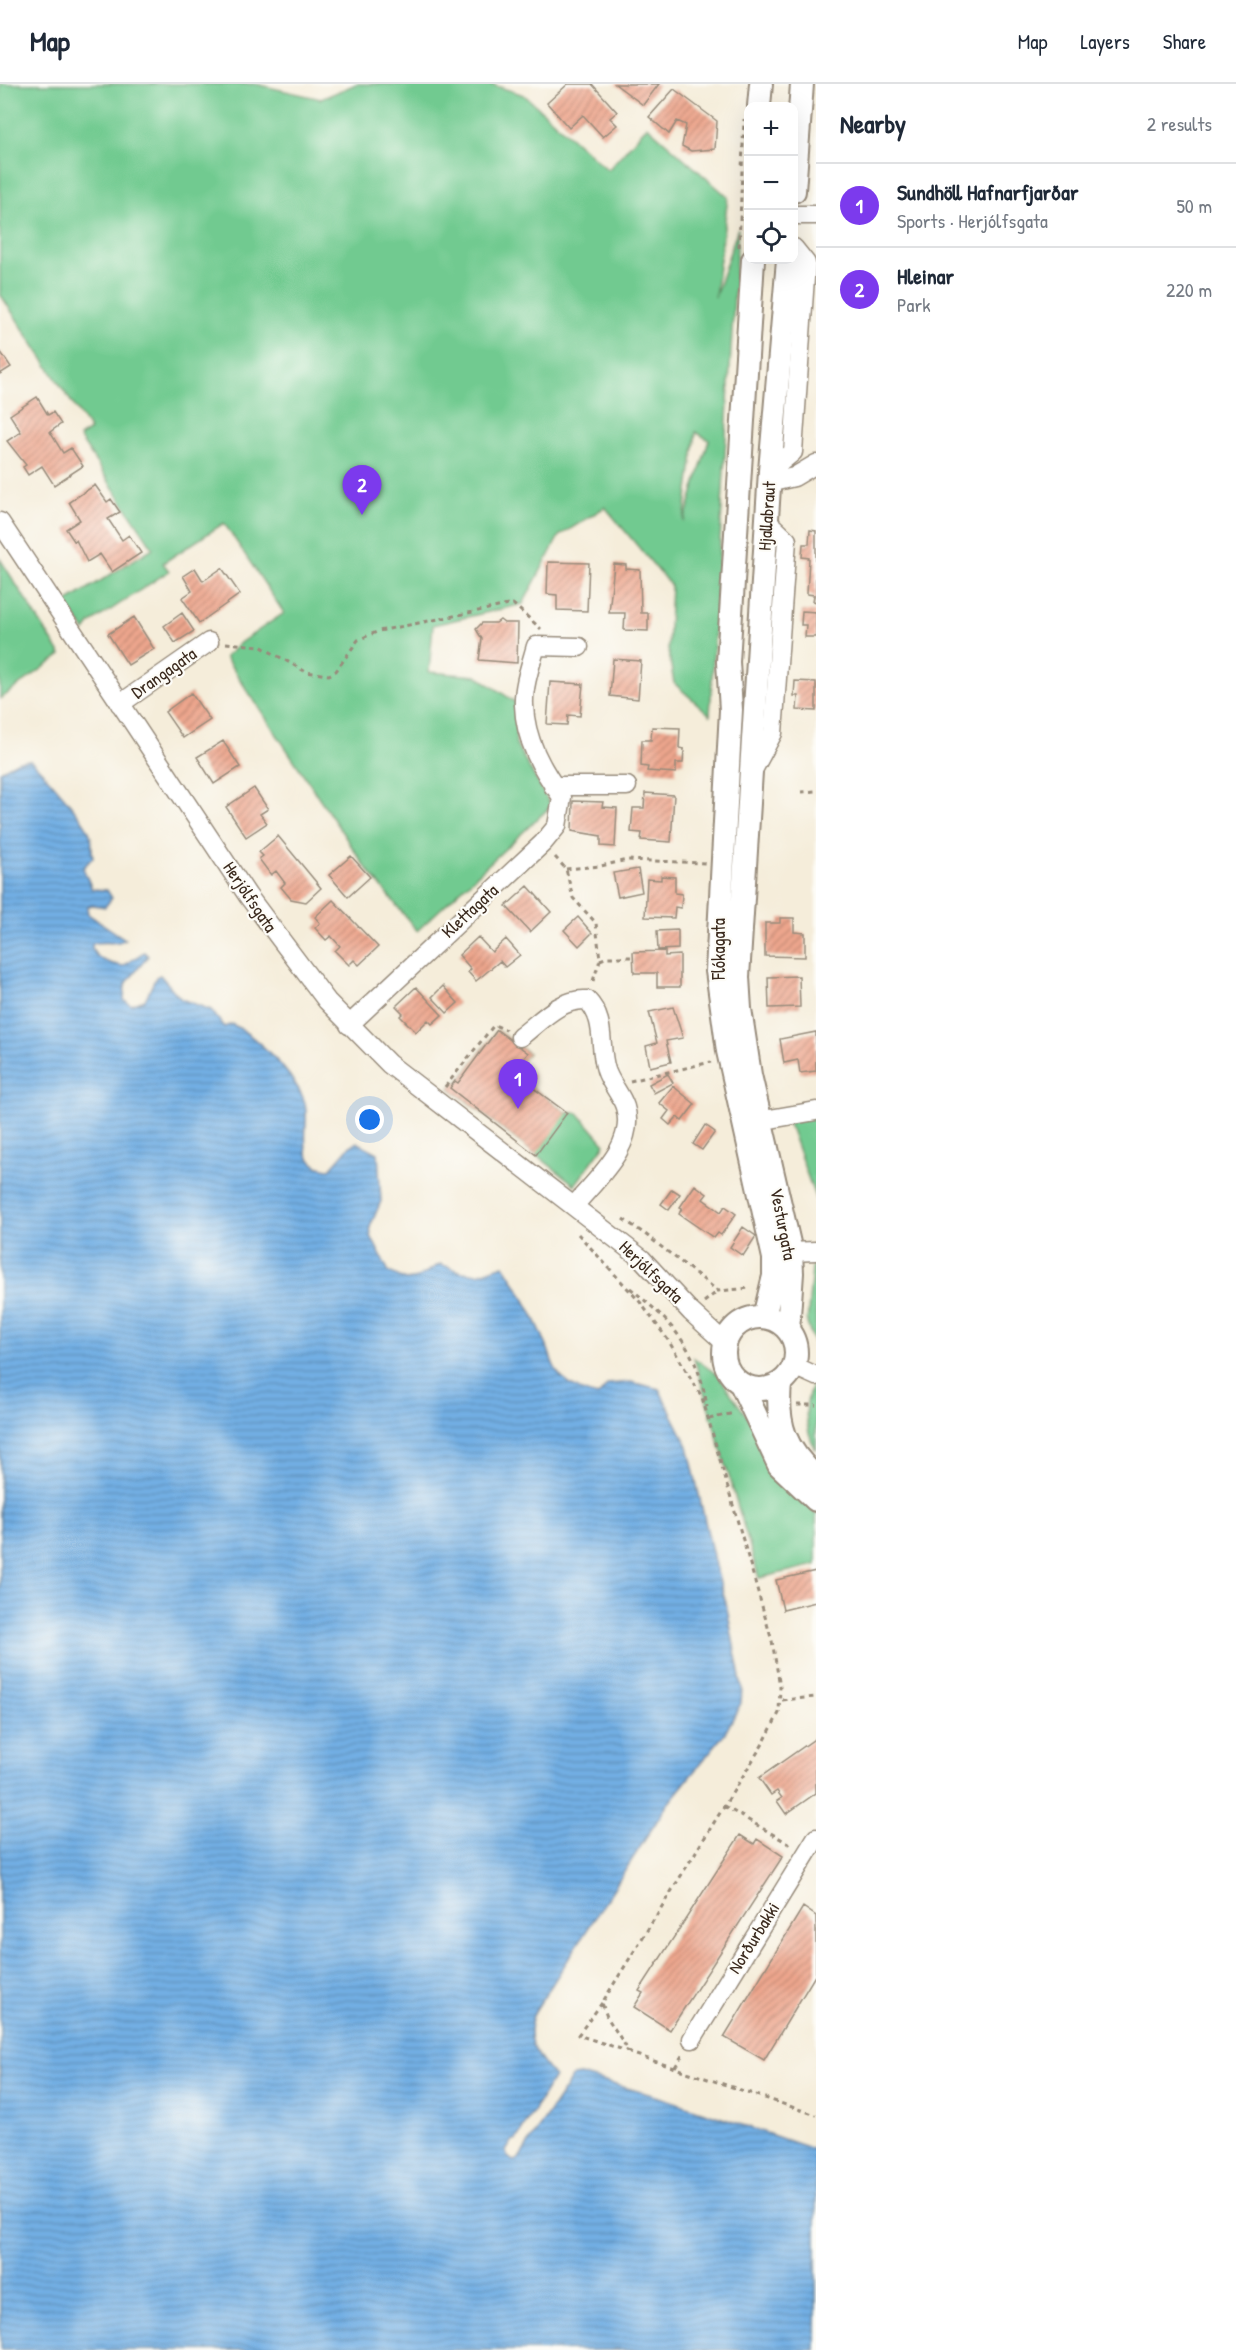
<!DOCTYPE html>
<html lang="en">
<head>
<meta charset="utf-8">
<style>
  :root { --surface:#fff; --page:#f6f6f7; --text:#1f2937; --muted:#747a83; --line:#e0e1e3; --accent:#7c3aed }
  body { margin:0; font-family:"Patrick Hand",sans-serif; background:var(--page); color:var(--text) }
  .controls { position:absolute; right:18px; top:18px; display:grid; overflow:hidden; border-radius:12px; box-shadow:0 6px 24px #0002 }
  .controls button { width:54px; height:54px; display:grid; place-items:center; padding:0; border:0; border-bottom:2px solid var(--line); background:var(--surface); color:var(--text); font:30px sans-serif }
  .you { position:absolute; left:370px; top:1036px; width:21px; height:21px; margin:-15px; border:4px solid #fff; border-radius:50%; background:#1a73e8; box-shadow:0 0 0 9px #1a73e833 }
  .badge { display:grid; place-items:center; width:39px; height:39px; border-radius:50%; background:var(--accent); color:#fff; font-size:20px; font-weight:700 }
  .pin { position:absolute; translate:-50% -50px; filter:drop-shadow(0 2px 3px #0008) }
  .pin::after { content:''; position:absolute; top:32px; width:21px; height:18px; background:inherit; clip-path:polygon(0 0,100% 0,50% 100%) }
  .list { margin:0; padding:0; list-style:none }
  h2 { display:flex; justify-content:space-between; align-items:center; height:78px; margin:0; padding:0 24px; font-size:26px }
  h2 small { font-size:20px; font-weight:400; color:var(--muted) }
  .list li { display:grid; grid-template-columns:39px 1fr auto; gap:18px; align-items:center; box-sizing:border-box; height:84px; padding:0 24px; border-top:2px solid var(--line) }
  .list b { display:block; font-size:22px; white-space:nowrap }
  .list p { margin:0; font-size:20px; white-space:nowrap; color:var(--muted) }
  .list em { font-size:20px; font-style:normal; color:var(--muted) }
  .icon { flex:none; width:33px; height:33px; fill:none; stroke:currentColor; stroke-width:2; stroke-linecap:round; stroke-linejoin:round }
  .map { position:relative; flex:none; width:816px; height:2266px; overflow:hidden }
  header { display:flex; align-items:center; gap:36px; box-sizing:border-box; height:84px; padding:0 30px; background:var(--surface); border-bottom:2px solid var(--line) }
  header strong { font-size:28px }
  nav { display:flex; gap:33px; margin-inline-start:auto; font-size:21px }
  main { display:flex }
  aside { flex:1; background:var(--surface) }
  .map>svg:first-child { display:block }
</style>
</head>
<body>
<header>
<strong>Map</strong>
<nav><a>Map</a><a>Layers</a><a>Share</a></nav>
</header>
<main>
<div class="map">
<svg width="816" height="2266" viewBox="0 0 816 2266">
  <defs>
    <pattern id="water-rules" width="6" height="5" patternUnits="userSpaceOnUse" patternTransform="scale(1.5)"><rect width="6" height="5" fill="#72afe4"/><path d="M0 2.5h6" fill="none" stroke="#5f8fb8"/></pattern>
    <pattern id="building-hatch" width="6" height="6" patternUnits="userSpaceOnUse" patternTransform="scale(1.5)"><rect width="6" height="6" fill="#eda68d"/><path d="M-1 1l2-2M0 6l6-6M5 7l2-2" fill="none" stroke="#c18773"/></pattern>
  </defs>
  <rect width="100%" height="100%" fill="#fdfcf7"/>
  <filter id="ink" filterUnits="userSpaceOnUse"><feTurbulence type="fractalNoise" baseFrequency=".0167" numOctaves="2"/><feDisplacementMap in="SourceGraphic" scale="12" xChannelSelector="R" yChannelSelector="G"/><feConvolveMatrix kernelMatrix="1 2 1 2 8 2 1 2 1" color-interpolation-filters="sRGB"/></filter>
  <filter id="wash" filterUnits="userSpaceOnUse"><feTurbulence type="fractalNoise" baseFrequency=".008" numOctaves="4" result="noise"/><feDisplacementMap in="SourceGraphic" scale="24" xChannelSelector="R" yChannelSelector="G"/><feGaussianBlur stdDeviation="1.35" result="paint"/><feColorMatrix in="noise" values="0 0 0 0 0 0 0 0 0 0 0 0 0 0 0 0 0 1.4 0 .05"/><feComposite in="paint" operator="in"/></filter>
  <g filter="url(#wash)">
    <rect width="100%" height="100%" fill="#f5edda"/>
    <!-- green -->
    <path fill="#71ca90" stroke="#567a57" stroke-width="1.5" fill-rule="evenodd" d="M 0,0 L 255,0 L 321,15 L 356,0 L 490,0 L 524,11 L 608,86 L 647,42 L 728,113 L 715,213 L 738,144 L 710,631 L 674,599 L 668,565 L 671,502 L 605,423 L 559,452 L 523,520 L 433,541 L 429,588 L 477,592 L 515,618 L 516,660 L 551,722 L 417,847 L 364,781 L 225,573 L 241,558 L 284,529 L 224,439 L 163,479 L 169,487 L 91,539 L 85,547 L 65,519 L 153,464 L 79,353 L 90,346 L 0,210 ZM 696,348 L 709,356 L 684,438 L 684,437 Z
      M 0,475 L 61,571 L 0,615 Z
      M 497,946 L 528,969 L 519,981 L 528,1000 L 567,1029 L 578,1029 L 605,1060 L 575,1101 L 450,1004 L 455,997 L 458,999 Z
      M 816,1031 L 816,1116 L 788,1037 Z
      M 816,1173 L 816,1266 L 807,1239 L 813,1174 Z
      M 694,1274 L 718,1291 L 816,1431 L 816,1481 L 759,1494 Z
      M 816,1292 L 816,1366 C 803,1342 803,1316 816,1292 Z"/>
    <!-- water -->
    <path fill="url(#water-rules)" stroke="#566c81" stroke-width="1.5" d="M 30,676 C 43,687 85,735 90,750 C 93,757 91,765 93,773 L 83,784 L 92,805 L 107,806 L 112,814 L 105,823 L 92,821 L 87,823 L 88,830 L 125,855 C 116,862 103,856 92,860 C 91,875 111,880 123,882 L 144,868 L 148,872 L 125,901 L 124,916 L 131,921 L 145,916 L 156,893 L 160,891 L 181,915 L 211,926 L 224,943 L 232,940 C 258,953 293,990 304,1016 C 313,1037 290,1082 330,1085 L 349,1063 L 357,1058 L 378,1069 L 381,1117 L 370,1143 L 371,1152 L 389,1188 L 406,1196 L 417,1194 L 440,1180 L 462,1188 L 478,1190 L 504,1181 C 520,1206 535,1232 546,1260 C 551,1271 552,1284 562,1294 C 573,1304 583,1309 598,1312 L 608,1300 L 631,1298 L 659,1305 L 688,1362 L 715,1481 L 726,1519 L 742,1604 L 741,1619 L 725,1649 L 667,1721 L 535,1927 C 522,1956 536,1970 554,1993 L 516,2056 L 513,2056 L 506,2067 L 507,2072 L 513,2077 L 518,2076 L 573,1992 L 580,1991 L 663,2014 L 816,2066 L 816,2266 L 0,2266 L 0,687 L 19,677 Z"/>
    <g id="blocks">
      <!-- building -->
      <path fill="url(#building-hatch)" d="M 568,0 L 592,0 L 617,28 L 610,34 L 617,41 L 603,53 L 583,31 L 569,44 L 547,19 Z
        M 615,0 L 659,0 L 643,21 Z
        M 674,5 L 717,37 L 715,65 L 691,67 L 682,62 L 686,41 L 677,37 L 669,50 L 649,33 Z
        M 0,267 L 11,283 L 0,290 Z
        M 37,313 L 48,331 L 53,328 L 61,340 L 50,348 L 63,369 L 71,364 L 83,382 L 54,401 L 42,382 L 28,391 L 23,383 L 26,381 L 7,357 L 21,348 L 10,331 Z
        M 95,401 L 107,418 L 111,415 L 120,428 L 108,435 L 122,456 L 129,451 L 141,469 L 112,488 L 100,470 L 87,478 L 76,456 L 74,457 L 66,445 L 80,436 L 69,418 Z
        M 810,446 L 816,447 L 816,518 L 813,517 L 814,511 L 807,510 L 809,474 L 802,473 L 803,460 L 809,460 Z
        M 548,478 L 589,479 L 587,527 L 557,526 L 557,511 L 547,510 Z
        M 614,480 L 626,481 L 626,485 L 640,486 L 641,529 L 648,529 L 648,547 L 624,546 L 625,529 L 609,529 Z
        M 195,484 L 203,497 L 222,484 L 240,510 L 199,539 L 182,514 L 192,507 L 183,492 Z
        M 802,527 L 816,528 L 816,553 L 805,553 L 806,541 L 801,541 Z
        M 182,529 L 194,547 L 175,559 L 164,542 Z
        M 134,533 L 154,565 L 128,581 L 108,550 Z
        M 500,536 L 504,539 L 518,539 L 517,579 L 479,576 L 482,555 L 476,545 L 482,539 L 496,539 Z
        M 613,575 L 641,577 L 638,615 L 610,612 Z
        M 795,597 L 816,598 L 816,627 L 797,626 L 798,612 L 794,612 Z
        M 550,598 L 583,600 L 580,632 L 568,631 L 567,641 L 547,640 Z
        M 191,609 L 210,636 L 183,654 L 165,628 Z
        M 652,643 L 680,644 L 679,664 L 684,665 L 683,679 L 676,679 L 676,689 L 647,687 L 648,683 L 641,682 L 642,656 L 651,656 Z
        M 223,657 L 240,683 L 214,700 L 197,673 Z
        M 254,704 L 268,725 L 260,730 L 267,739 L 246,753 L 226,723 Z
        M 645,709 L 674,711 L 671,758 L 641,756 L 642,749 L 631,748 L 633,724 L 644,724 Z
        M 573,717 L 603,718 L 602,723 L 617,724 L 615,763 L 601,762 L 601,752 L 572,747 Z
        M 278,752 L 321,804 L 306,818 L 291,815 L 281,803 L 285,799 L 276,787 L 271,791 L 259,775 L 263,772 L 259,768 Z
        M 351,772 L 370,793 L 348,813 L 329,791 Z
        M 638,785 L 642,808 L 618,813 L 613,789 Z
        M 661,792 L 675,793 L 675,809 L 682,810 L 681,824 L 675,823 L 674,834 L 645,833 L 647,795 L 661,796 Z
        M 528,802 L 551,828 L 530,848 L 506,822 Z
        M 333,816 L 378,863 L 359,881 L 354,876 L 349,881 L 335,867 L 340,862 L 331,852 L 326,856 L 315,844 L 320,839 L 315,833 Z
        M 578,833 L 592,849 L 579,862 L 564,846 Z
        M 780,834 L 794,834 L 794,848 L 805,849 L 805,873 L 765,872 L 765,839 L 780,839 Z
        M 678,846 L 678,865 L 658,866 L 657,847 Z
        M 478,853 L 492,868 L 506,855 L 520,871 L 505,883 L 500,877 L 476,897 L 468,888 L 471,885 L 459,871 Z
        M 665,867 L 665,872 L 680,871 L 680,903 L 657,903 L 657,889 L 634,889 L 633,868 Z
        M 799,892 L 800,923 L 769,924 L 768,893 Z
        M 443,902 L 458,919 L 447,929 L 432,913 Z
        M 416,903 L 442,931 L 432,940 L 428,936 L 416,948 L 400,932 L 403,929 L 396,922 Z
        M 673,923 L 683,954 L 666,957 L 671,978 L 650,983 L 646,962 L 657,959 L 649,928 Z
        M 497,946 L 528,969 L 519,981 L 534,992 L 528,1000 L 567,1029 L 536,1071 L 450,1004 L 455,997 L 458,999 Z
        M 816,948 L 816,987 L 800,989 L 798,976 L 784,979 L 780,955 Z
        M 668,990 L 673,999 L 654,1009 L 649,1000 Z
        M 673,1002 L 695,1020 L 682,1037 L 677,1033 L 670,1041 L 663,1035 L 669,1027 L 659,1019 Z
        M 705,1041 L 715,1048 L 702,1066 L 693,1060 Z
        M 695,1101 L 707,1110 L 703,1115 L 721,1128 L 725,1122 L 736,1130 L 721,1151 L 718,1149 L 714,1154 L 679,1130 L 682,1124 L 680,1123 Z
        M 672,1105 L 680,1110 L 669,1126 L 661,1120 Z
        M 743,1143 L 756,1152 L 743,1172 L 730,1163 Z
        M 816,1487 L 816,1518 L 783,1526 L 776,1496 Z
        M 816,1654 L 816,1709 L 786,1730 L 777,1717 L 782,1714 L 777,1707 L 771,1711 L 759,1694 Z
        M 740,1751 L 754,1760 L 757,1755 L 783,1772 L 670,1946 L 634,1923 L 643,1909 L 639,1907 Z
        M 803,1823 L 816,1832 L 816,1890 L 764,1976 L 724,1953 Z"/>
    </g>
  </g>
  <g filter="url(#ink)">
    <use href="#blocks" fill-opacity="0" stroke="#988c7c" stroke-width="1.5"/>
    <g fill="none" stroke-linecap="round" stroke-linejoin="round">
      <defs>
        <path id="minor" d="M 794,131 L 816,131
          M 770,387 L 793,368 L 806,179 L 794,164
          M 777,397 L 794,393 L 816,380
          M 0,438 L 248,812 L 327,917 L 389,980 L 642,1175 L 691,1228 L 724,1258
          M 120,620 L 209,558
          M 752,688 L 773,649 L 787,456 L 767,437
          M 553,702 L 627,702
          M 349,941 L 543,759 L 557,742 L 562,713 C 542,686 525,656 524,621 C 523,602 531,580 536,562 L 579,563
          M 520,953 C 540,938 560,914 587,916 C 607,937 598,960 606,986 C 610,999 621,1010 625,1023 C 637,1061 596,1095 574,1122
          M 747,1039 L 816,1027
          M 791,1168 L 816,1167
          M 794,1282 L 816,1292
          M 692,1955 L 816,1754"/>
        <path id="major" d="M 759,22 L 761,0
          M 794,107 L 802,0
          M 753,176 L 728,578 L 731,626 L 717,887 L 728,967 L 774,1174 L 774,1192 L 764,1233
          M 788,176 L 770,387 L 738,893 L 740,925 L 750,991 L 791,1168 L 792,1189 L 788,1246
          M724 1269a36 36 0 1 1 72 0a36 36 0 1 1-72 0Z
          M 741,1300 L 779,1381 L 816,1416
          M 780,1300 C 776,1341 785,1365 816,1393"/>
      </defs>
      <!-- minor casing -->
      <use href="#minor" stroke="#988c7c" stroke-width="21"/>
      <!-- major casing -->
      <use href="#major" stroke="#988c7c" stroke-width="26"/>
      <!-- path -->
      <path stroke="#988c7c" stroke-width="3" stroke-dasharray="4.5 4.5" stroke-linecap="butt" d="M 739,163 L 744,35
        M 226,559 L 260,562 L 306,588 L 329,591 L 336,587 L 358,556 L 379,547 L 513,520 L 541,545
        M 801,708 L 816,707
        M 555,773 L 566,785 L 573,814 L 596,839 L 600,876 L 592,900
        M 566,785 L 601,782 L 627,776 L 705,779
        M 600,876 L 608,873 L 631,873
        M 630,997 L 711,978
        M 445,1003 L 494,941 L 506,946
        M 623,1135 L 645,1150 L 718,1207 L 751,1204
        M 578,1150 L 640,1218 L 668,1256 L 702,1313 L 772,1557 L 780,1602 L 779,1629 L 764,1658 L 602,1919 L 607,1933 L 630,1969 L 816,2031
        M 630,1204 C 672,1238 699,1267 707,1323
        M 704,1218 L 718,1207
        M 797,1321 L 816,1321
        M 709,1335 L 734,1329
        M 782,1616 L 816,1613
        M 724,1722 L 793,1762
        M 602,1919 L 578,1951 L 630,1968
        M 675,1983 L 683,1970"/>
      <!-- minor -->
      <use href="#minor" stroke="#fff" stroke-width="18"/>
      <!-- major -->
      <use href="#major" stroke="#fff" stroke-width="22"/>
    </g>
  </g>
  <g text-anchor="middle" stroke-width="4.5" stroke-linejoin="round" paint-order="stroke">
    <!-- street labels -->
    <g font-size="18" fill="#3b2a1e" stroke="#fdfcf7">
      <text transform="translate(767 432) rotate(-86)" y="6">Hjallabraut</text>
      <text transform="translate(164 589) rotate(-35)" y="6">Drangagata</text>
      <text transform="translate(250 813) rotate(56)" y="6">Herjólfsgata</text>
      <text transform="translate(470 827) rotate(-43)" y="6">Klettagata</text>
      <text transform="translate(719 865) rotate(-90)" y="6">Flókagata</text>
      <text transform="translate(783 1140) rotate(79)" y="6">Vesturgata</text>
      <text transform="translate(651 1188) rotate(44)" y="6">Herjólfsgata</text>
      <text transform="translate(754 1854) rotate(-58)" y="6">Norðurbakki</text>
    </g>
  </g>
</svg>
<div class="controls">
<button>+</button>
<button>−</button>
<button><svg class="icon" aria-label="locate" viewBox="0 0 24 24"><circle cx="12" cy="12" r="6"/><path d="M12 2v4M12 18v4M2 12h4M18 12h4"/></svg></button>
</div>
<div class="you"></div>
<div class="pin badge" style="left:518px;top:1025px">1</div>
<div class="pin badge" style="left:362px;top:431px">2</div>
</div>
<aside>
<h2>Nearby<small>2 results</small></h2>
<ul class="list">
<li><span class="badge">1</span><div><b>Sundhöll Hafnarfjarðar</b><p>Sports · Herjólfsgata</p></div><em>50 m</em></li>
<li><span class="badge">2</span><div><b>Hleinar</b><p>Park</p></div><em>220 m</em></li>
</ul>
</aside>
</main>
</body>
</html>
